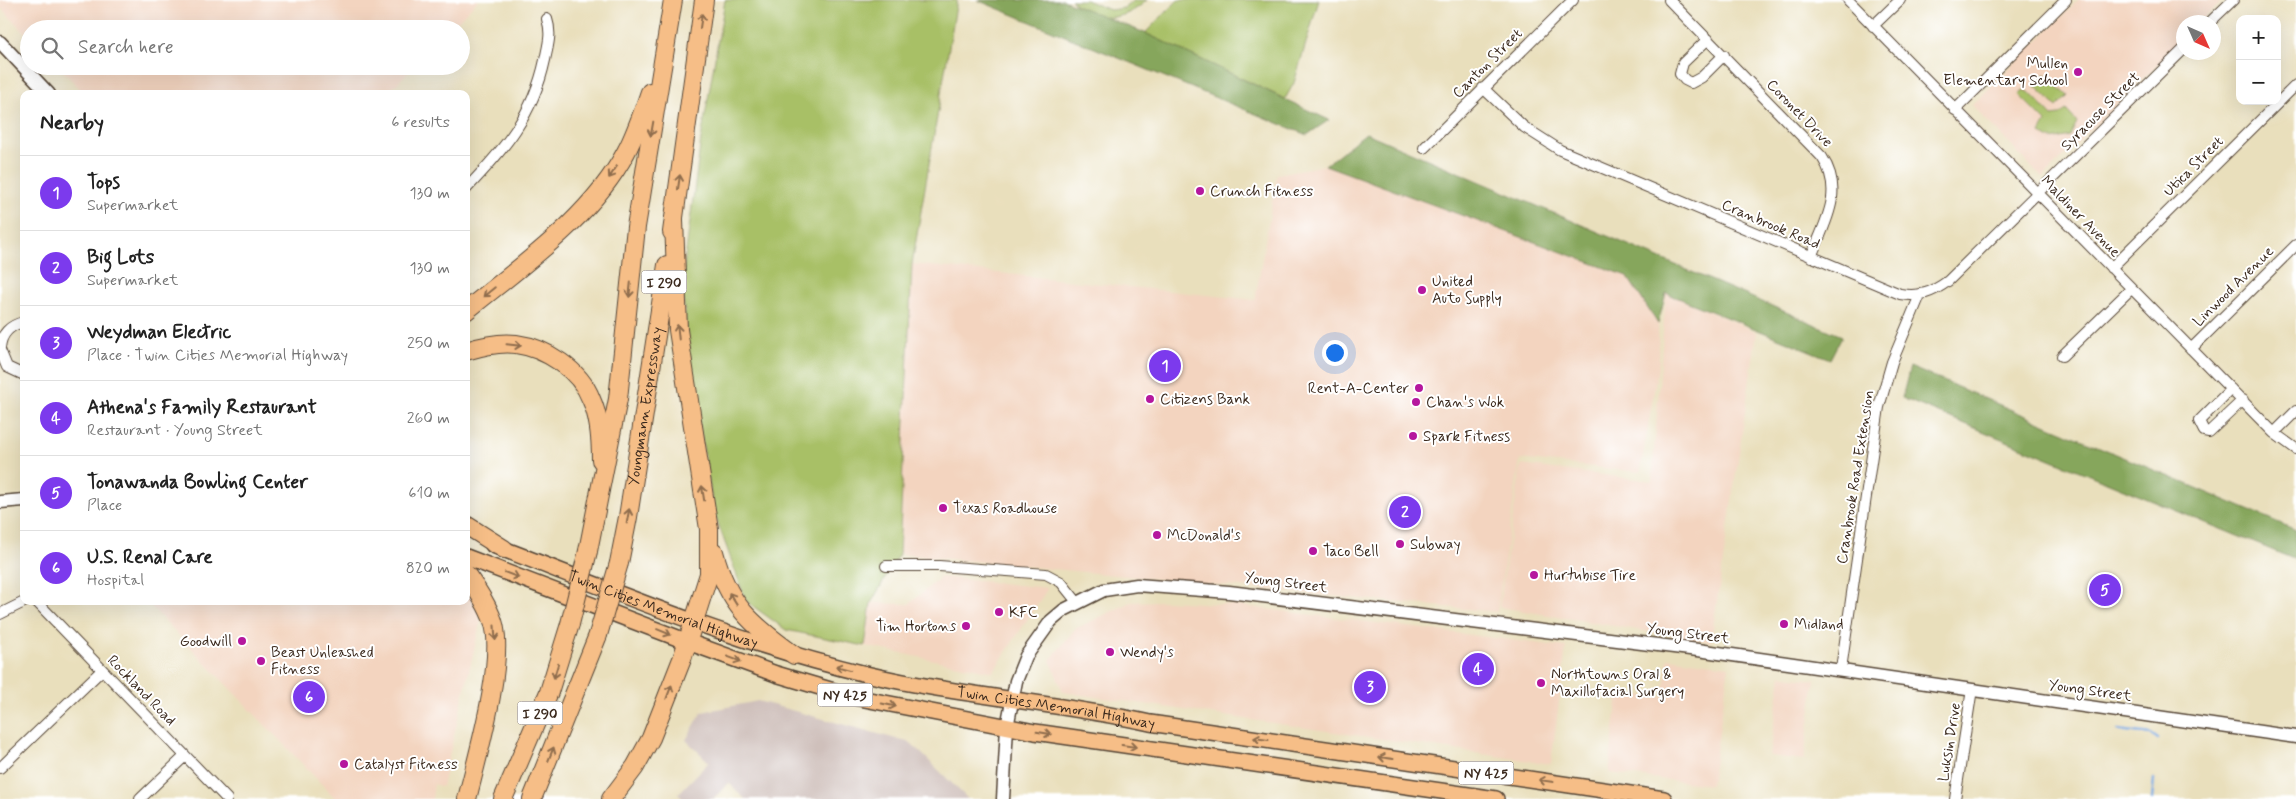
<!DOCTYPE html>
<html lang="en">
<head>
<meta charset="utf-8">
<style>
  :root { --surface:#fff; --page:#f2f2f2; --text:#222; --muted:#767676; --line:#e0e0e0; --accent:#7c3aed }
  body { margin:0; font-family:Mynerve,sans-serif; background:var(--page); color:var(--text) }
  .controls { position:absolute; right:15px; top:15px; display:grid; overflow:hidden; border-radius:10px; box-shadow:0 5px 20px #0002 }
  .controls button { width:45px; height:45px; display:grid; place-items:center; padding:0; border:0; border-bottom:1px solid var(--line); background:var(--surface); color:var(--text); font:25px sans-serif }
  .compass { position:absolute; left:2176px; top:15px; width:45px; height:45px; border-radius:50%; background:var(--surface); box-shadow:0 5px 20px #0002; rotate:135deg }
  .you { position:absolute; left:1334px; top:352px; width:18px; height:18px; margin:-12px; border:4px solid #fff; border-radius:50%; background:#1a73e8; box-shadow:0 0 0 8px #1a73e833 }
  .badge { display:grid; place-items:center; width:32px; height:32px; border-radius:50%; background:var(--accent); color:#fff; font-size:16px; font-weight:700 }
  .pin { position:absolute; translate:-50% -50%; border:2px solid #fff; box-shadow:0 1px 5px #0006 }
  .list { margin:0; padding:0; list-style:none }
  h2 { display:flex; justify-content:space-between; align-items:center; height:65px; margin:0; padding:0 20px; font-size:21px }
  h2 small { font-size:16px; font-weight:400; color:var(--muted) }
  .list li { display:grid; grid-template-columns:32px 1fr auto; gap:15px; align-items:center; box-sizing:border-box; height:75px; padding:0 20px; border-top:1px solid var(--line) }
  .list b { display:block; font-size:19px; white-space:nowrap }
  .list p { margin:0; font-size:16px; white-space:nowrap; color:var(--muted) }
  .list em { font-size:16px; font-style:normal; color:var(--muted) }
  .icon { flex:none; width:28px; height:28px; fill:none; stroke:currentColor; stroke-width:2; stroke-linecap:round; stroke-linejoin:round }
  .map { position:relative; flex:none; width:2296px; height:799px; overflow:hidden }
  .search { position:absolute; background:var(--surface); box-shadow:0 5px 20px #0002; left:20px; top:20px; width:450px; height:55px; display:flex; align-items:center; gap:12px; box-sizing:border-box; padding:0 18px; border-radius:28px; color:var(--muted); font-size:19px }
  .panel { position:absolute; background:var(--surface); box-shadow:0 5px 20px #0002; left:20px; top:90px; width:450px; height:515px; border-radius:10px }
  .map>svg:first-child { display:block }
</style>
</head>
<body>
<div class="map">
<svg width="2296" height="799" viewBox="0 0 2296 799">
  <rect width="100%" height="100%" fill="#fff"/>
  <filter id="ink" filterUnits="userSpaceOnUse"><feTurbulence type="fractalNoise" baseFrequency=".02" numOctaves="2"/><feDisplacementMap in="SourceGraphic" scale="10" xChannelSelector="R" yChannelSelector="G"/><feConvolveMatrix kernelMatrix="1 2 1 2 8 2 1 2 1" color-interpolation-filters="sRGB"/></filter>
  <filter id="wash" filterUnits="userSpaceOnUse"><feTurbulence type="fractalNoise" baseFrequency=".0096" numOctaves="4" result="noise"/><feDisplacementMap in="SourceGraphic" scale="20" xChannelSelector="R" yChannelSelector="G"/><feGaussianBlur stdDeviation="1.12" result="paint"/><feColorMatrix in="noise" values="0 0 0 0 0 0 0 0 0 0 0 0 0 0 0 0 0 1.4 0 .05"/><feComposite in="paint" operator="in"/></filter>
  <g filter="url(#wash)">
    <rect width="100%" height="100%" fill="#e9dfbc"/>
    <!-- built -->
    <path fill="#f3d4bf" d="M 0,0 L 478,0 L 450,29 L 29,29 L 29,37 L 0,7 Z
      M 2078,0 L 2223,0 L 2200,22 L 2184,22 L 2183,39 L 2042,178 L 1972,105 Z
      M 58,66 L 414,66 L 387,94 L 85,94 Z
      M 1325,165 L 1627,276 L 1658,324 L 1659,362 L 1640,472 L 1520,459 L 1497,612 L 899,554 L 912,264 L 1255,300 L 1277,174 Z
      M 1666,293 L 1757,332 L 1711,642 L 1499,607 L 1521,465 L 1652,481 Z
      M 941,577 L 1048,588 L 993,672 L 865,646 L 871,603 L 909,604 Z
      M 466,590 L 473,597 L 481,620 L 442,787 L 434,784 L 432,799 L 336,799 L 146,601 L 466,601 Z
      M 1167,601 L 1234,605 L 1566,647 L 1551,764 L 1063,692 L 1050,660 L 1075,629 L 1131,602 Z
      M 1668,658 L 1729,666 L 1711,785 L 1609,773 L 1618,694 L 1663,697 Z
      M 1781,675 L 1815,680 L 1804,760 L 1769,756 Z"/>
    <!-- industrial -->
    <path fill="#cfc0bb" d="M 758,701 L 911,743 L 968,799 L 745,799 L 729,783 L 713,799 L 683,799 L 678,794 L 709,762 L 686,740 L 702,712 Z"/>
    <!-- green -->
    <path fill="#a8c066" stroke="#727542" d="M 725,0 L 957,0 L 912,264 L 899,554 L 871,603 L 865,646 L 786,630 L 746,601 L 714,512 L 688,357 L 682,281 L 701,139 Z
      M 1071,0 L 1086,0 L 1110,10 L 1124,8 L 1135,0 L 1147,0 C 1123,23 1096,23 1071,0 Z
      M 1178,0 L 1319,0 L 1294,83 L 1285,99 L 1145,33 Z
      M 2045,74 L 2068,96 L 2057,107 L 2034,85 Z
      M 2023,90 L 2029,92 L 2052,116 L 2060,115 L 2066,110 L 2077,122 L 2070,136 L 2052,140 L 2040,133 L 2046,122 L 2019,95 Z"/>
    <!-- forest -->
    <path fill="#86a65b" stroke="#60683c" d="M 977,0 L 1063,0 L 1145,33 L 1329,120 L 1307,135 Z
      M 1366,133 L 1842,336 L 1830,359 L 1666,293 L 1658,324 L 1627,276 L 1325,165 Z
      M 1910,367 L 2296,530 L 2296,560 L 1902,398 Z"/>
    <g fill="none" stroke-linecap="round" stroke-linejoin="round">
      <!-- stream -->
      <path stroke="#77a8e2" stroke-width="2.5" d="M 2118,730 L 2151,734 L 2158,739
        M 2152,799 L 2154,779"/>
    </g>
  </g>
  <g filter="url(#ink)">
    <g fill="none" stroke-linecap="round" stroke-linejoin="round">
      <defs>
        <path id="minor" d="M 1669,0 L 1822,157 C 1845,192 1825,222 1811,257
          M 1848,0 L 2274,433 L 2296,449
          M 2210,22 L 2233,0
          M 1873,26 L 1900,0
          M 1708,39 L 1683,63 L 1680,74 L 1685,80 L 1691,83 L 1702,77 L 1724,55
          M 1483,88 L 1524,127 L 1560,150 L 1900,294 C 1919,297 1932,293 1948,281 L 2184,49
          M 1955,110 L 2066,0
          M 1424,148 L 1573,0
          M 466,189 C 504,149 533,116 545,60 C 548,45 552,34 547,19
          M 2111,268 L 2296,85
          M 0,348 C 1,334 10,325 24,322
          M 2191,349 L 2296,245
          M 0,350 L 7,367 L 24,375
          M 2062,356 L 2131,289
          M 2231,389 L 2199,421 L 2204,431 L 2209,432 L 2243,400
          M 2274,433 L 2296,411
          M 886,566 L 939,566 L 1046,574 L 1061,582 L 1077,602
          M 36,601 L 227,799
          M 0,614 L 26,601
          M 1841,669 L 1879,407 L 1892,362 L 1920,295
          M 0,768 L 102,670
          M 140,799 L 185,756
          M 1955,799 L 1972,689"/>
        <path id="tertiary" d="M 0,42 L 49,94
          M 0,502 L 24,500
          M 1003,799 L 1007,727 L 1016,681 L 1026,656 L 1051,621 L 1064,610 L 1104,590 L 1137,585 L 1229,592 L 1698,650 L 2296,737"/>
        <g id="primary">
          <path id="s1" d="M 493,545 C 616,592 738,644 866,674 C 959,696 1056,702 1150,723 L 1664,799"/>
          <path d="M 466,557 L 688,642 L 776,674 L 854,697 L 1035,732 L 1496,799"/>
        </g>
        <g id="motorway">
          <path d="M 672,232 L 704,0"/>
          <path d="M 466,311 C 522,265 592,217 626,152 C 636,133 643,112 650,92"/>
          <path d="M 466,351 C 482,346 499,342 516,344 C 546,348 580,370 591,399 C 599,416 601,441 601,460"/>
          <path d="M 466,525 L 504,549"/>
          <path d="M 588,551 L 618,399 L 636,227 L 673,0"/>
          <path d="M 714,552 C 728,605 751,624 794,655"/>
          <path id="s2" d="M 619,563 L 628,517 L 667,265"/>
          <path d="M 466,574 C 477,589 487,604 493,621 C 506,658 477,758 467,799"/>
          <path d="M 503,799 L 549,692 L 570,624"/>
          <path d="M 532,799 L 598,635"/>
          <path d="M 611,799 L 635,767 L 651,738 L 682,659 L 709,574 L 709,529 L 678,330 L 674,220"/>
        </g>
      </defs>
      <!-- minor casing -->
      <use href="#minor" stroke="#554536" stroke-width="12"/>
      <!-- tertiary casing -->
      <use href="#tertiary" stroke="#554536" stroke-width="15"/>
      <!-- primary casing -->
      <use href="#primary" stroke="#554536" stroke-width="18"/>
      <!-- motorway casing -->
      <use href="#motorway" stroke="#554536" stroke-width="20"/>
      <!-- minor -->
      <use href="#minor" stroke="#fff" stroke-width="10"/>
      <!-- tertiary -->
      <use href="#tertiary" stroke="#fff" stroke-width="12"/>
      <!-- primary -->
      <use href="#primary" stroke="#f6be87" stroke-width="15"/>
      <!-- motorway -->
      <use href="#motorway" stroke="#f6be87" stroke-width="18"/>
      <defs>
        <path id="motorway-bridge" d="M 570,624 L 588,551
          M 598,635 L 619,563"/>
      </defs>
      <!-- motorway-bridge casing -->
      <use href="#motorway-bridge" stroke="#554536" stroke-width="20" stroke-linecap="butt"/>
      <!-- motorway-bridge -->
      <use href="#motorway-bridge" stroke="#f6be87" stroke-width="18"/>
    </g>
    <!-- one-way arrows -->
    <defs><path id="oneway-shaft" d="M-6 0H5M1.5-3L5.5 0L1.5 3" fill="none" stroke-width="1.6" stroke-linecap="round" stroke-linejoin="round" transform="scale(1.25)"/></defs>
    <g stroke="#8f6d4d">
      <use href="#oneway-shaft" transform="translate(701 21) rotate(-82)"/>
      <use href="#oneway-shaft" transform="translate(652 129) rotate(100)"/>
      <use href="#oneway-shaft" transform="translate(613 172) rotate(124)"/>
      <use href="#oneway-shaft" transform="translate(679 182) rotate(-82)"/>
      <use href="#oneway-shaft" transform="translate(630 290) rotate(96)"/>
      <use href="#oneway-shaft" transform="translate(489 292) rotate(141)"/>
      <use href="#oneway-shaft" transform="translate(678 332) rotate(-96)"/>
      <use href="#oneway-shaft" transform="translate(514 345) rotate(6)"/>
      <use href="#oneway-shaft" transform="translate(703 493) rotate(-99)"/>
      <use href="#oneway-shaft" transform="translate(628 516) rotate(-80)"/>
      <use href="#oneway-shaft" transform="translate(512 575) rotate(21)"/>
      <use href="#oneway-shaft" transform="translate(733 599) rotate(-122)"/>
      <use href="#oneway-shaft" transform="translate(664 632) rotate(22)"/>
      <use href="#oneway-shaft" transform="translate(495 633) rotate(86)"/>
      <use href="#oneway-shaft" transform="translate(734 659) rotate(20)"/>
      <use href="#oneway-shaft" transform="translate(843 668) rotate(-165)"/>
      <use href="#oneway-shaft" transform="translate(556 671) rotate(107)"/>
      <use href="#oneway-shaft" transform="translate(669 692) rotate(-69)"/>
      <use href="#oneway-shaft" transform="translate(889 705) rotate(12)"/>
      <use href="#oneway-shaft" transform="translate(1044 733) rotate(9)"/>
      <use href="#oneway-shaft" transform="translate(1261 739) rotate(-172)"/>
      <use href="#oneway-shaft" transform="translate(1129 746) rotate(8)"/>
      <use href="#oneway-shaft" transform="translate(551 754) rotate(-68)"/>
      <use href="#oneway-shaft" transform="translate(1386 758) rotate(-172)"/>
      <use href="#oneway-shaft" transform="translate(1546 781) rotate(-172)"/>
    </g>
  </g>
  <!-- markers -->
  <g fill="#b5179e" stroke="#fff" stroke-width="2">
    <circle cx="2078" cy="72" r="5"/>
    <circle cx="1200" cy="191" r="5"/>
    <circle cx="1422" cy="290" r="5"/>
    <circle cx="1419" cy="388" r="5"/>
    <circle cx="1150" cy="399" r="5"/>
    <circle cx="1416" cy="402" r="5"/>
    <circle cx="1413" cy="436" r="5"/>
    <circle cx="943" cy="508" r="5"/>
    <circle cx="1157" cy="535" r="5"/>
    <circle cx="1400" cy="544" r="5"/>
    <circle cx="1313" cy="551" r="5"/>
    <circle cx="1534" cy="575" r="5"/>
    <circle cx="999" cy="612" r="5"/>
    <circle cx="1784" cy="624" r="5"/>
    <circle cx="966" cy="626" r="5"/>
    <circle cx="242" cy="641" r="5"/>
    <circle cx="1110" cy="652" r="5"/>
    <circle cx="261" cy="661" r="5"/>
    <circle cx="1541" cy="683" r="5"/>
    <circle cx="344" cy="764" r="5"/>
  </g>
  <g text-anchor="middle" stroke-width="4" stroke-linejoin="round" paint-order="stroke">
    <!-- shield labels -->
    <g fill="#fff" stroke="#766a62" stroke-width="1">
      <rect x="641.5" y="270.5" width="45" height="23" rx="4"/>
      <rect x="817.5" y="683.5" width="55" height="23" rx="4"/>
      <rect x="517.5" y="701.5" width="45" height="23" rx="4"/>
      <rect x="1458.5" y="761.5" width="55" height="23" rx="4"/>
    </g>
    <g font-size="14" font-weight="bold" fill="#3b2a1e">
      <text x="664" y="287">I 290</text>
      <text x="845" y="700">NY 425</text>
      <text x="540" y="718">I 290</text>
      <text x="1486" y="778">NY 425</text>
    </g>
    <!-- street labels -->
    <g font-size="15" fill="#3b2a1e" stroke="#fff">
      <text transform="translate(1487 63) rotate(-45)" y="5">Canton Street</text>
      <text transform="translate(2100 111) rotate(-45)" y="5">Syracuse Street</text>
      <text transform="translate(1800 113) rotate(46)" y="5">Coronet Drive</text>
      <text transform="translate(2193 166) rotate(-45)" y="5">Utica Street</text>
      <text transform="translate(2081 216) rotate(46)" y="5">Maldiner Avenue</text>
      <text transform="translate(1771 224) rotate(23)" y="5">Cranbrook Road</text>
      <text transform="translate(2233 286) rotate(-45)" y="5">Linwood Avenue</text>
      <text dy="5" stroke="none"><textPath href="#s2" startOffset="159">Youngmann Expressway</textPath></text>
      <text transform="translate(1855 477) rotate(-81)" y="5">Cranbrook Road Extension</text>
      <text transform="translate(1286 582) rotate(7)" y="5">Young Street</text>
      <text dy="5" stroke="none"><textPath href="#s1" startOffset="182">Twin Cities Memorial Highway</textPath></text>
      <text transform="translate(1688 633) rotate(7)" y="5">Young Street</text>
      <text transform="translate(142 690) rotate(46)" y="5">Rockland Road</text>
      <text transform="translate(2090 690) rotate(8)" y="5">Young Street</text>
      <text dy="5" stroke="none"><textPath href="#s1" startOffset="588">Twin Cities Memorial Highway</textPath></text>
      <text transform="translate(1949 742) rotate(-81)" y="5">Luksin Drive</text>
    </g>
    <!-- poi labels -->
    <g font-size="15" fill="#3b2a1e" stroke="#fff" text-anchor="start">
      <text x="2068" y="68" text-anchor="end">Mullen<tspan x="2068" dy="17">Elementary School</tspan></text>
      <text x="1210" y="196">Crunch Fitness</text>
      <text x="1432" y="286">United<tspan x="1432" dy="17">Auto Supply</tspan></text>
      <text x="1409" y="393" text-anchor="end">Rent-A-Center</text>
      <text x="1160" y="404">Citizens Bank</text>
      <text x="1426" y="407">Chan's Wok</text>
      <text x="1423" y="441">Spark Fitness</text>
      <text x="953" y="513">Texas Roadhouse</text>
      <text x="1167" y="540">McDonald's</text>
      <text x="1410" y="549">Subway</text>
      <text x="1323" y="556">Taco Bell</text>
      <text x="1544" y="580">Hurtubise Tire</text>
      <text x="1009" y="617">KFC</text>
      <text x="1794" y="629">Midland</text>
      <text x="956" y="631" text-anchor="end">Tim Hortons</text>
      <text x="232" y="646" text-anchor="end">Goodwill</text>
      <text x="271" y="657">Beast Unleashed<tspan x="271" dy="17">Fitness</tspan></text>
      <text x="1120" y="657">Wendy's</text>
      <text x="1551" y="679">Northtowns Oral &amp;<tspan x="1551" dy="17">Maxillofacial Surgery</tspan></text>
      <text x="354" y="769">Catalyst Fitness</text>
    </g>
  </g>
</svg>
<div class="controls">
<button>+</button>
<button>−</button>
</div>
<svg class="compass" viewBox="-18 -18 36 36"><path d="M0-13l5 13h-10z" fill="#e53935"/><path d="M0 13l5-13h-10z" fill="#767676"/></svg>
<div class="you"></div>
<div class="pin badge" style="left:1165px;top:366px">1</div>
<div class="pin badge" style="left:1405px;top:512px">2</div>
<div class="pin badge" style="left:1370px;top:687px">3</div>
<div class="pin badge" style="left:1478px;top:669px">4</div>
<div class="pin badge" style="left:2105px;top:590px">5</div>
<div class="pin badge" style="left:309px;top:697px">6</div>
<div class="search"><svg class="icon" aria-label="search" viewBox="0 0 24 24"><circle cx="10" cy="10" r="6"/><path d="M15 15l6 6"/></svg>Search here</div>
<section class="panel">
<h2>Nearby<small>6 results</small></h2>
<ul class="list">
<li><span class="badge">1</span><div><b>Tops</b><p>Supermarket</p></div><em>130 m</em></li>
<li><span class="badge">2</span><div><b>Big Lots</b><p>Supermarket</p></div><em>130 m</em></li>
<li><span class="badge">3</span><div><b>Weydman Electric</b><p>Place · Twin Cities Memorial Highway</p></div><em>250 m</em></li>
<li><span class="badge">4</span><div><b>Athena's Family Restaurant</b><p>Restaurant · Young Street</p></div><em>260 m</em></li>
<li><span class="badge">5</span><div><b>Tonawanda Bowling Center</b><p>Place</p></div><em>610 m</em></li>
<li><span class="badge">6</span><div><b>U.S. Renal Care</b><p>Hospital</p></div><em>820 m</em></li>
</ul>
</section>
</div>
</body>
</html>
